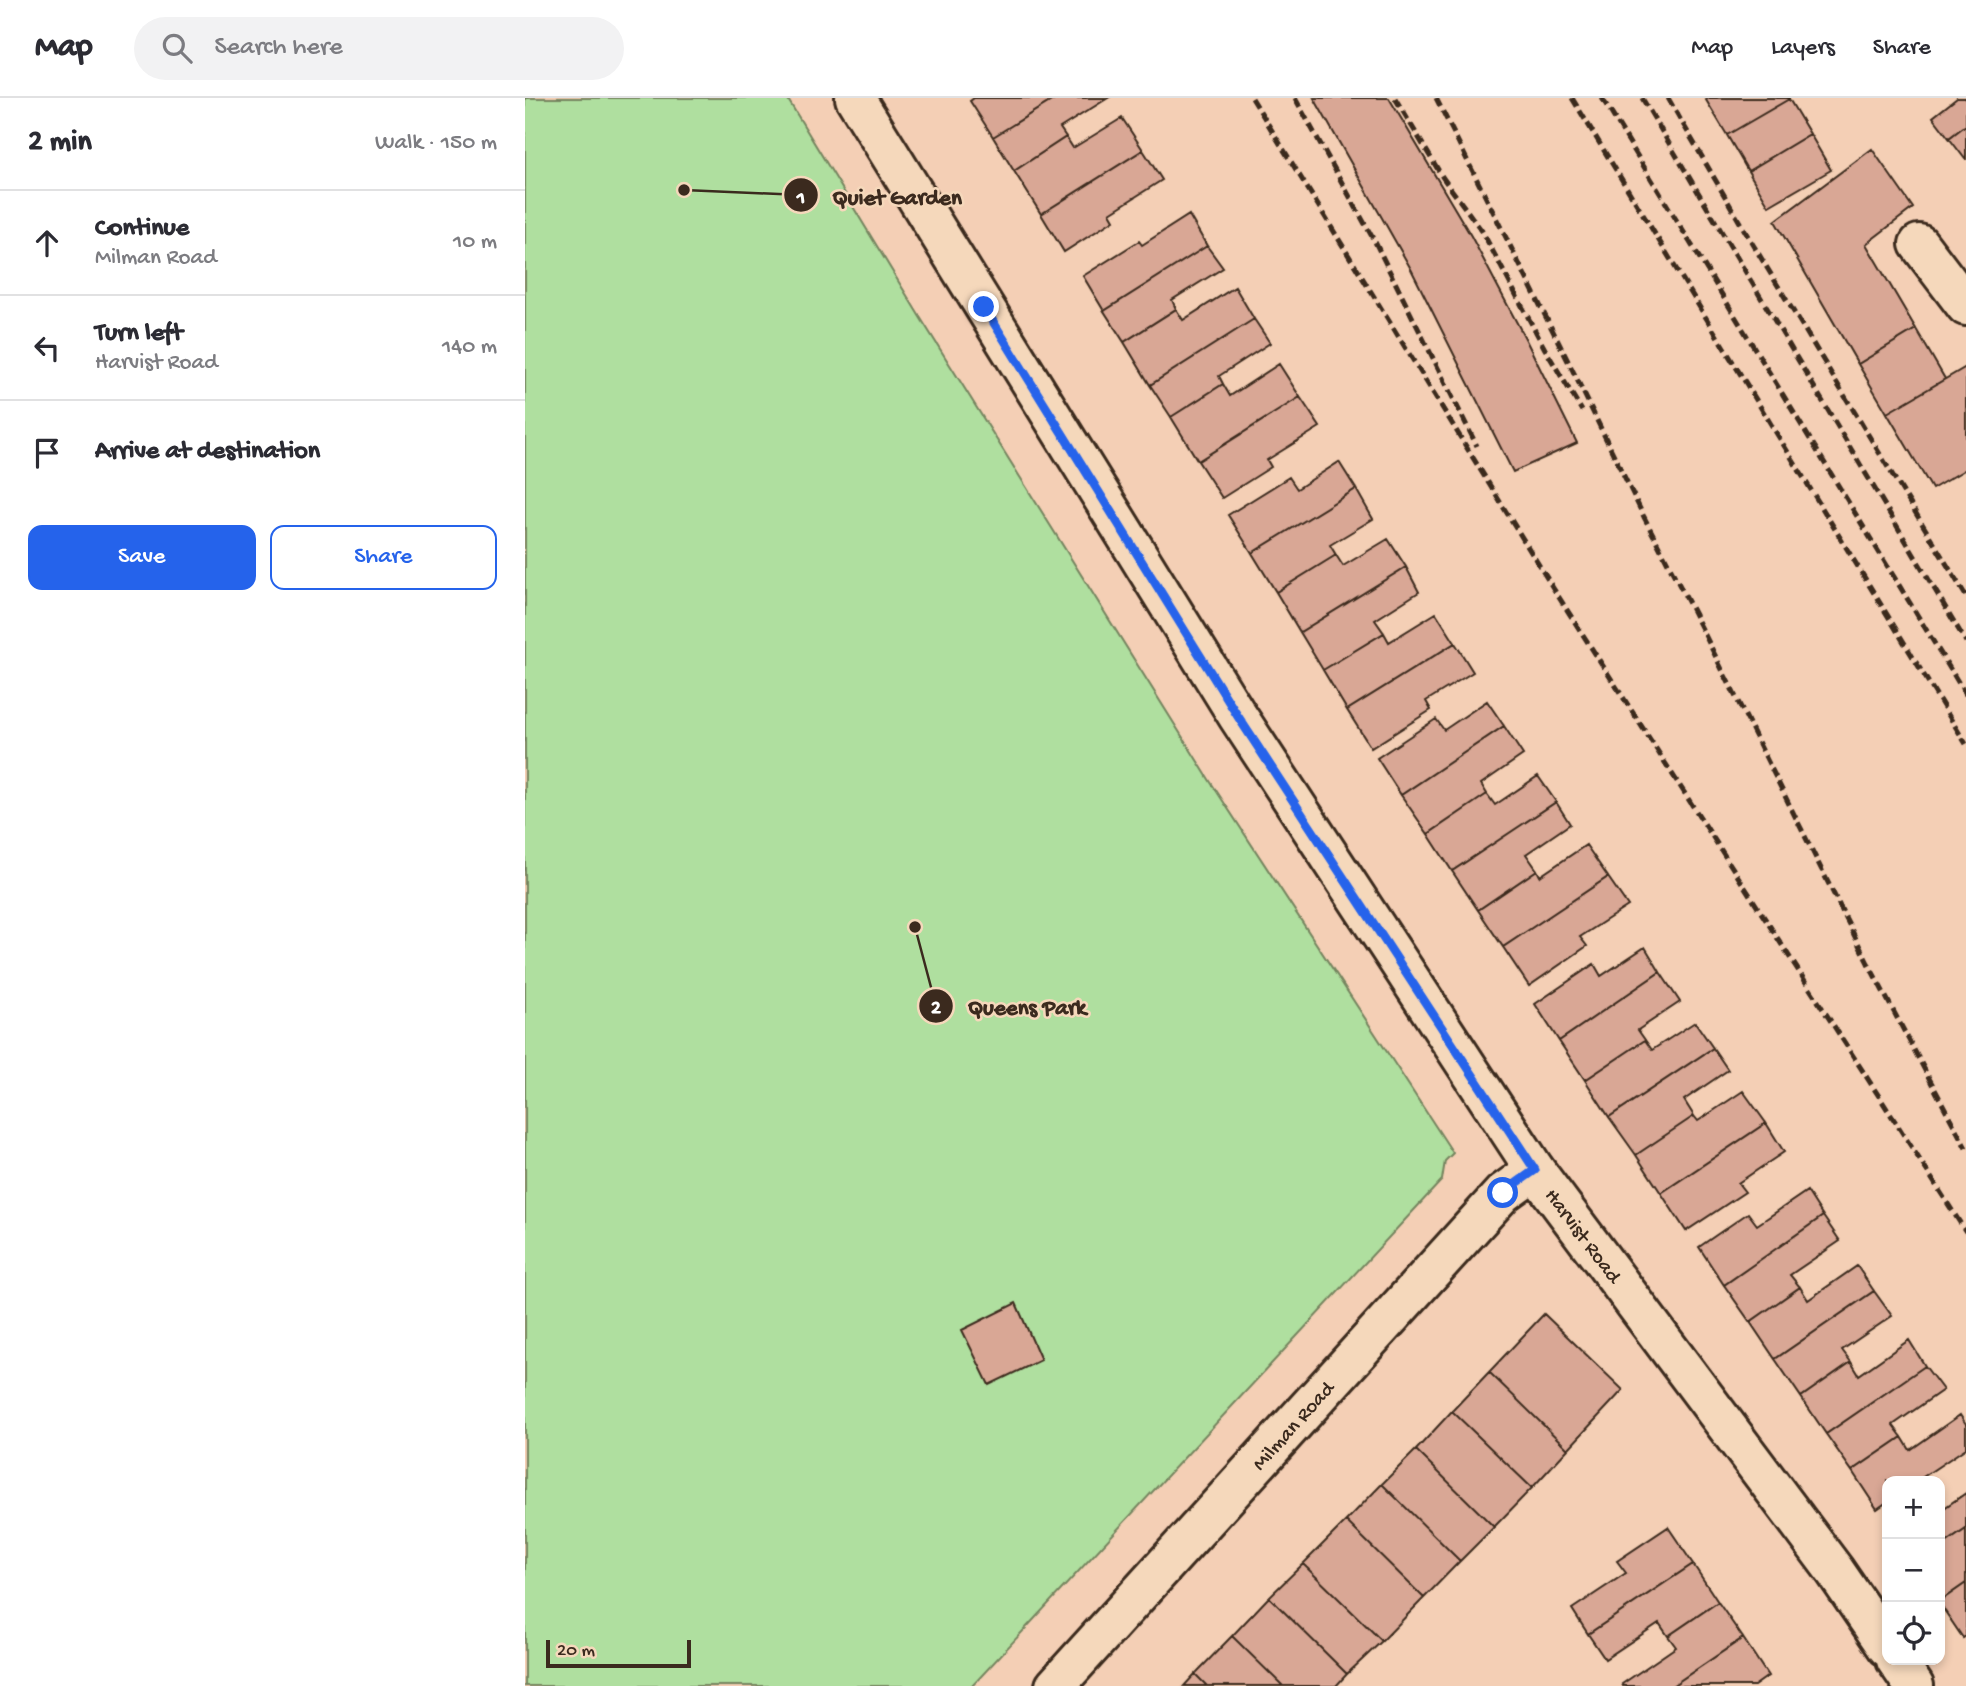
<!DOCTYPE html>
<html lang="en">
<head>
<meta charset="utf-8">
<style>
  :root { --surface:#fff; --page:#f2f2f3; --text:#2b2b33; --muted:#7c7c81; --line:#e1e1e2; --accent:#2563eb }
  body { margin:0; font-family:"Gochi Hand",sans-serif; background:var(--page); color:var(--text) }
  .controls { position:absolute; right:21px; bottom:21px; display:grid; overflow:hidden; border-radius:14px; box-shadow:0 4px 10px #0003 }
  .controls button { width:63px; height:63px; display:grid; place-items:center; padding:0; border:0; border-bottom:2px solid var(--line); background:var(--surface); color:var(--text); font:35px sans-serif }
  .scale { position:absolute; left:21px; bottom:18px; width:145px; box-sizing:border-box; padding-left:7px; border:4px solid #3b2a1e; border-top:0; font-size:19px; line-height:24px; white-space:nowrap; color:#3b2a1e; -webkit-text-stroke:5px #f5d8bb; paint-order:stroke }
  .stop { position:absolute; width:21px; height:21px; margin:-16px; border:5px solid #2563eb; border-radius:50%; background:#fff }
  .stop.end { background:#2563eb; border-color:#fff; box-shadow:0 2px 7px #0008 }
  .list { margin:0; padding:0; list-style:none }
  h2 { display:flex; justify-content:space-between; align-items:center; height:91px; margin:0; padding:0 28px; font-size:30px }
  h2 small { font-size:23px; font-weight:400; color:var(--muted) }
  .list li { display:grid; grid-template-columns:46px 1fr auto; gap:21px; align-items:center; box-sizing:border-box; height:105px; padding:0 28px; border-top:2px solid var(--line) }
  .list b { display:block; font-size:26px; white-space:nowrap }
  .list p { margin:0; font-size:23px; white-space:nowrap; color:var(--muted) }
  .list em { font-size:23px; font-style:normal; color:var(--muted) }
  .actions { display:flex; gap:14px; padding:21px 28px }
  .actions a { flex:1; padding:16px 0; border:2px solid var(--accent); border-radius:14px; text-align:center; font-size:24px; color:var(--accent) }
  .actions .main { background:var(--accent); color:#fff }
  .icon { flex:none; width:38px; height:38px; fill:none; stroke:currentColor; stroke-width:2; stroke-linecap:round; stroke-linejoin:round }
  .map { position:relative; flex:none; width:1441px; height:1588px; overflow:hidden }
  header { display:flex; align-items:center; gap:42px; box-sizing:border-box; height:98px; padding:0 35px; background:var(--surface); border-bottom:2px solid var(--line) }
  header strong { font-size:33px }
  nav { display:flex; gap:38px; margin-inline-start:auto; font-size:24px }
  .search { width:490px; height:63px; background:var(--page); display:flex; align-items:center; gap:18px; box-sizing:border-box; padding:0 24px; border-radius:38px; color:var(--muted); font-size:26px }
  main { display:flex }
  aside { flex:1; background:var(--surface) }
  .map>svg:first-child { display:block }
</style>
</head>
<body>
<header>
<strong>Map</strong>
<div class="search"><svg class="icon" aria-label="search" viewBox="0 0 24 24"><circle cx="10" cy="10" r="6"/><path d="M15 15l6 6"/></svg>Search here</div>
<nav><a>Map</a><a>Layers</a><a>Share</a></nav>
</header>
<main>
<aside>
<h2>2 min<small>Walk · 150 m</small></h2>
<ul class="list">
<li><svg class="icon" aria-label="ahead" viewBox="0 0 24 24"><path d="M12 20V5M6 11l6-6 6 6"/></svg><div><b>Continue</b><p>Milman Road</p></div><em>10 m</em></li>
<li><svg class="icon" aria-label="left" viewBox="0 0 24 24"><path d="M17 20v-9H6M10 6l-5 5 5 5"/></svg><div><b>Turn left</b><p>Harvist Road</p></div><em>140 m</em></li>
<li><svg class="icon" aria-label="arrive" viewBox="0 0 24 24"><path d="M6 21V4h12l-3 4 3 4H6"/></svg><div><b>Arrive at destination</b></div></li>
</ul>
<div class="actions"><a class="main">Save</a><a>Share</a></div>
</aside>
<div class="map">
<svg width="1441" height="1588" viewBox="0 0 1441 1588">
  <rect width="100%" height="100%" fill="#f4cfb5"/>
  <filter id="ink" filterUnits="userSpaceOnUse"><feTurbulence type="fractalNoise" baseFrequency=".0143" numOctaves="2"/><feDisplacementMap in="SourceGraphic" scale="14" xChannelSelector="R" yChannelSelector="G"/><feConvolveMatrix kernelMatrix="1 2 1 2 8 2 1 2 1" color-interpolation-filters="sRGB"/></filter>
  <g filter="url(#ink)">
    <!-- green -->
    <path fill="#afdf9f" stroke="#75845e" stroke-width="2" d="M 0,0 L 262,0 L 395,219 L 685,683 L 928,1055 L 920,1063 L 917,1082 L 447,1588 L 0,1588 Z"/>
    <!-- building -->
    <path fill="#d9a795" stroke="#3b2a1e" stroke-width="2" d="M 449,0 L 531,0 L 468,39 L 445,3 Z
      M 531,0 L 583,0 L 535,30 L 541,39 L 489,73 L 468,39 Z
      M 789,0 L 864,0 L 946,138 L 1001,242 L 1052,345 L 988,374 L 886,171 Z
      M 1184,0 L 1264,0 L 1264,1 L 1202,37 L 1181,2 Z
      M 1432,0 L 1441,0 L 1441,27 L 1424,40 L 1408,19 Z
      M 1264,1 L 1285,36 L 1223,73 L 1202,37 Z
      M 597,20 L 618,52 L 516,116 L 489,73 L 541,39 L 548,50 Z
      M 1441,27 L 1441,61 L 1440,61 L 1424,40 Z
      M 1285,36 L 1306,72 L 1244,108 L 1223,73 Z
      M 1347,51 L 1388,110 L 1341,146 L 1391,231 L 1333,266 L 1250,123 Z
      M 618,52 L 637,82 L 585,115 L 589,122 L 539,154 L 516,116 Z
      M 664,117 L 682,148 L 579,213 L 558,178 L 614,143 L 617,147 Z
      M 682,148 L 698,170 L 647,202 L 651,211 L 599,244 L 579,213 Z
      M 710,189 L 729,221 L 625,287 L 599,244 L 651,211 L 658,222 Z
      M 729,221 L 745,245 L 694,278 L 698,286 L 646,319 L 625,287 Z
      M 1391,231 L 1420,281 L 1362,315 L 1333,266 Z
      M 754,266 L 775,299 L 673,363 L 646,319 L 698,286 L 705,298 Z
      M 1441,269 L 1441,371 L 1407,391 L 1362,315 Z
      M 775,299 L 795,329 L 742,362 L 746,369 L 697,400 L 673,363 Z
      M 814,364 L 831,391 L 727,455 L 703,417 L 764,379 L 772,391 Z
      M 831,391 L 848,421 L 805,447 L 811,457 L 751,494 L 727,455 Z
      M 863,441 L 881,469 L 775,534 L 751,494 L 811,457 L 818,468 Z
      M 881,469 L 894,494 L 850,522 L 859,535 L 798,572 L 775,534 Z
      M 911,515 L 930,545 L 822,612 L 798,572 L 859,535 L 864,544 Z
      M 930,545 L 948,574 L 901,603 L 906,612 L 846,650 L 822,612 Z
      M 962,603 L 979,628 L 876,697 L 852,660 L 911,621 L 919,632 Z
      M 979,628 L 998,657 L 956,686 L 962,696 L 903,736 L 876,697 Z
      M 1013,678 L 1031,704 L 927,773 L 903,736 L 962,696 L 970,707 Z
      M 1031,704 L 1045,726 L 1001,756 L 1012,772 L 953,812 L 927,773 Z
      M 1061,747 L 1083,779 L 978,849 L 953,812 L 1012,772 L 1015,778 Z
      M 1083,779 L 1103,808 L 1055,839 L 1062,848 L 1004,888 L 978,849 Z
      M 1120,849 L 1135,874 L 1034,943 L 1010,906 L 1069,866 L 1076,878 Z
      M 1135,874 L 1155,904 L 1113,932 L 1120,942 L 1060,982 L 1034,943 Z
      M 1170,924 L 1188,950 L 1084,1019 L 1060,982 L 1120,942 L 1127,952 Z
      M 1188,950 L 1203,972 L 1159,1002 L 1169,1018 L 1111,1057 L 1084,1019 Z
      M 1218,993 L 1241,1025 L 1136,1095 L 1111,1057 L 1169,1018 L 1173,1023 Z
      M 1241,1025 L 1259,1054 L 1213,1085 L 1220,1094 L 1161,1133 L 1136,1095 Z
      M 1282,1093 L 1298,1118 L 1199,1187 L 1174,1149 L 1223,1115 L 1232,1127 Z
      M 1298,1118 L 1315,1143 L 1265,1177 L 1275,1189 L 1225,1224 L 1199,1187 Z
      M 1332,1168 L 1349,1193 L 1250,1261 L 1225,1224 L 1275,1189 L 1283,1202 Z
      M 1349,1193 L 1367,1218 L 1317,1252 L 1326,1264 L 1276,1299 L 1250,1261 Z
      M 491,1205 L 516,1262 L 464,1287 L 437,1232 Z
      M 1019,1216 L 1098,1292 L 1043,1351 L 964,1274 Z
      M 1384,1242 L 1400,1268 L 1301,1336 L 1276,1299 L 1326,1264 L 1334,1277 Z
      M 1400,1268 L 1418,1292 L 1368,1327 L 1377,1339 L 1327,1373 L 1301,1336 Z
      M 964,1274 L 1043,1351 L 1007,1390 L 927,1313 Z
      M 927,1313 L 1007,1390 L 969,1429 L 891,1352 Z
      M 1435,1317 L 1441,1326 L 1441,1350 L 1392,1383 L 1362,1383 L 1362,1404 L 1352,1411 L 1327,1373 L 1377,1339 L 1385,1352 Z
      M 891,1352 L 969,1429 L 935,1463 L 857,1386 Z
      M 857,1386 L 935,1463 L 899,1500 L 821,1423 Z
      M 1441,1395 L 1441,1431 L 1415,1449 L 1415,1403 L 1419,1410 Z
      M 821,1423 L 899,1500 L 857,1543 L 778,1466 Z
      M 1143,1429 L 1168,1466 L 1063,1536 L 1047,1511 L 1101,1475 L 1092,1463 Z
      M 1441,1431 L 1441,1485 L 1415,1503 L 1415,1449 Z
      M 778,1466 L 857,1543 L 822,1576 L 744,1499 Z
      M 1168,1466 L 1193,1504 L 1143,1538 L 1134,1525 L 1080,1561 L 1063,1536 Z
      M 1441,1485 L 1441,1538 L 1438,1540 L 1415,1506 L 1415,1503 Z
      M 744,1499 L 822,1576 L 811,1588 L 758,1588 L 707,1538 Z
      M 1193,1504 L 1218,1540 L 1147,1588 L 1098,1588 L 1097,1586 L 1151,1549 L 1143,1538 Z
      M 707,1538 L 758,1588 L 682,1588 L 670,1576 Z
      M 1218,1540 L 1243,1578 L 1229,1588 L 1147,1588 Z
      M 670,1576 L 682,1588 L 659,1588 Z"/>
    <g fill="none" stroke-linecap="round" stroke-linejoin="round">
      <defs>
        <path id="street" d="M 1394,146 L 1441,208
          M 530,1588 L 978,1095 L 1010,1072"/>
        <path id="secondary" d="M 330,0 L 712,617 L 1010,1072 L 1310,1473 L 1362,1549
          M 1371,1562 L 1389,1588"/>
      </defs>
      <!-- street casing -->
      <use href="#street" stroke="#3b2a1e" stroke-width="44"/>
      <!-- secondary casing -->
      <use href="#secondary" stroke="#3b2a1e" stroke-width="44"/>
      <!-- street -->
      <use href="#street" stroke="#f5d8bb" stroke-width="38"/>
      <!-- secondary -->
      <use href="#secondary" stroke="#f5d8bb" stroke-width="38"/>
      <!-- rail -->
      <path stroke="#3b2a1e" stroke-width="5" stroke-dasharray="10 5" stroke-linecap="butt" d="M 727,0 L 1028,490 L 1441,1134
        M 770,0 L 850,144 L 952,348
        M 870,0 L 918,80 L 957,133 L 1020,251 L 1057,313
        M 911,0 L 1047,271 L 1119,419 L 1170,517 L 1343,865 L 1441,1050
        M 1047,0 L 1441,646
        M 1077,0 L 1441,597
        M 1117,0 L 1441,544
        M 1143,0 L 1224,140 L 1441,498"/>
    </g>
  </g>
  <g fill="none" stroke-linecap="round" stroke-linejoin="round" filter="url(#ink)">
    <!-- route -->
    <path stroke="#2563eb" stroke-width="9" d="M 459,209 L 712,617 L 1010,1072 L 978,1095"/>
  </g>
  <g text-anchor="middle" stroke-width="5" stroke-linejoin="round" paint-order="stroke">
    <!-- street labels -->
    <g font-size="21" fill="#3b2a1e" stroke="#f5d8bb">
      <text transform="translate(1059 1137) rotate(53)" y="7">Harvist Road</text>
      <text transform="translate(767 1327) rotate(-48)" y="7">Milman Road</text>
    </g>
  </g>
  <!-- callouts -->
  <path fill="none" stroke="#3b2a1e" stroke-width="2.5" d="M159 92L276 97M390 829L411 908"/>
  <g fill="#3b2a1e" stroke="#f5d8bb" stroke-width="2.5">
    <circle cx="159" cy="92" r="7"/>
    <circle cx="390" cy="829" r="7"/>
    <circle cx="276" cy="97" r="18"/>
    <circle cx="411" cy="908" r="18"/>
  </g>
  <g font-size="21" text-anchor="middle" font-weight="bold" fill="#fff">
    <text x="276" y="105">1</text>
    <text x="411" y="915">2</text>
  </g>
  <g font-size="23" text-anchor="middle" font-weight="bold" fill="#3b2a1e" stroke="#f5d8bb" stroke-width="5" stroke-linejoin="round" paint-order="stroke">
    <text x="372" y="106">Quiet Garden</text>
    <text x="502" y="916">Queens Park</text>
  </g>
</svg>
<div class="controls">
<button>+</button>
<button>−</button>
<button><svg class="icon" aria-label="locate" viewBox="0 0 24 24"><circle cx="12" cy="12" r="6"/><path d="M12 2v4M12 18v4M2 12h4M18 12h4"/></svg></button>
</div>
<div class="scale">20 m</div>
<div class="stop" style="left:978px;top:1095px"></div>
<div class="stop end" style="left:459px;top:209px"></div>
</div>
</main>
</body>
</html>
